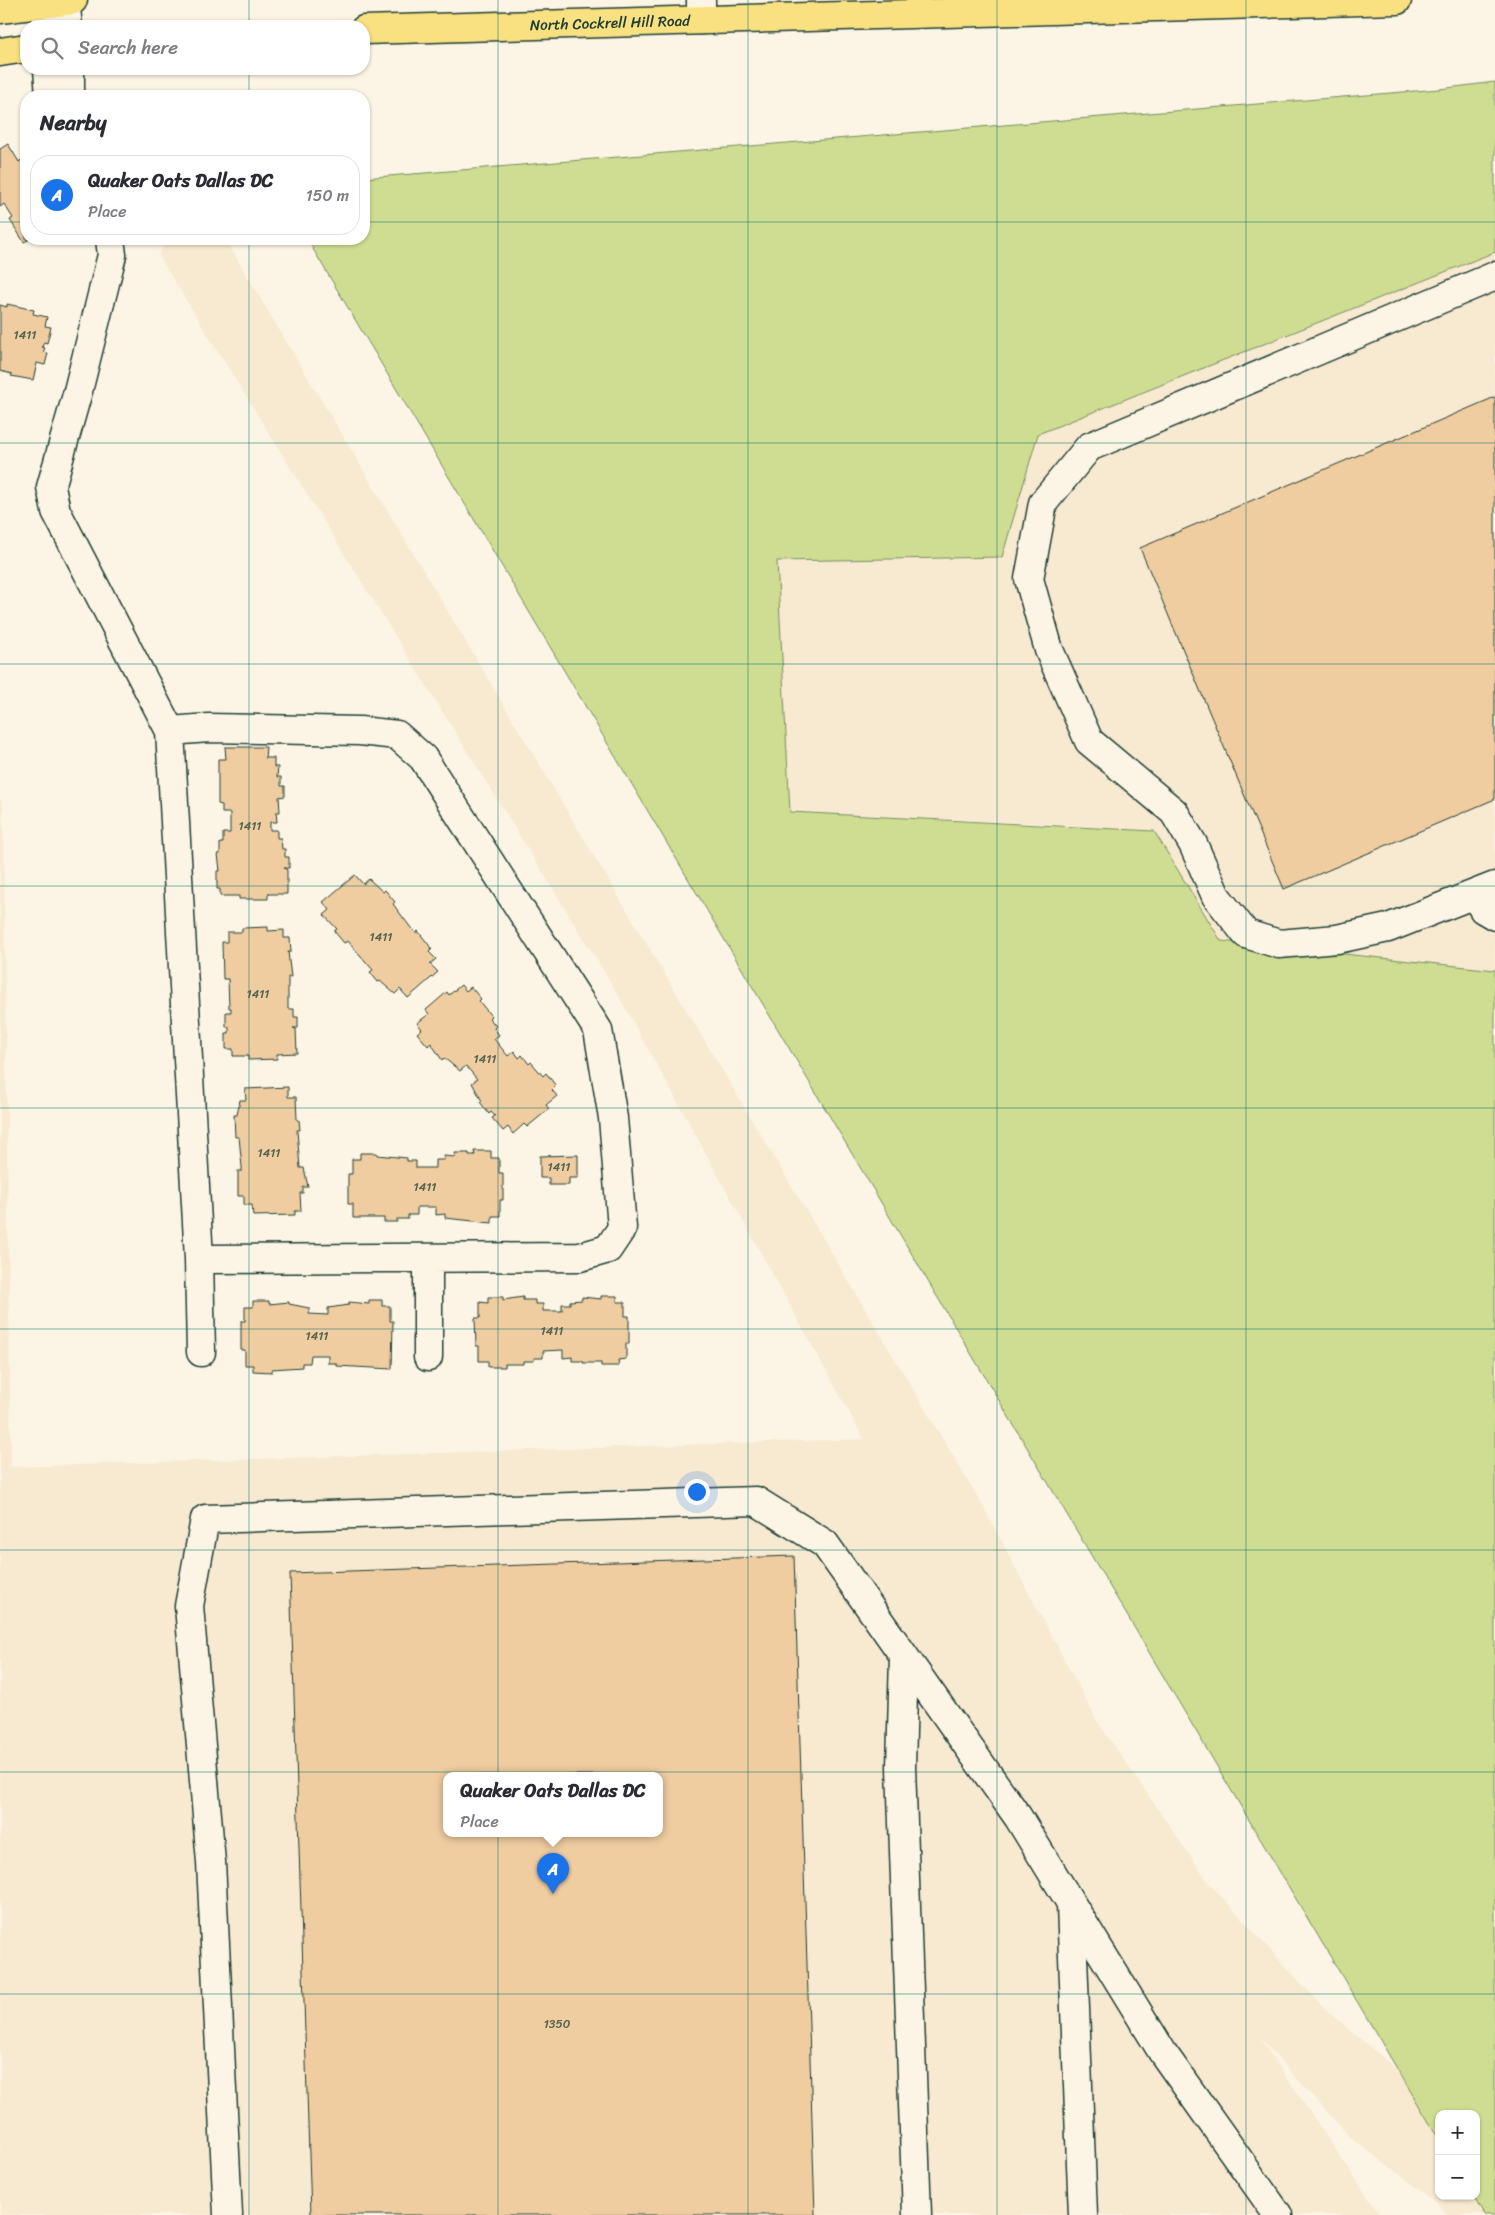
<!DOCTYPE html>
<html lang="en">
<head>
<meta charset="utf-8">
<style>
  :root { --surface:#fff; --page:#f2f2f3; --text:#2b2b33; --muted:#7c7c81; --line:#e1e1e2; --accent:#1a73e8 }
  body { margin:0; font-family:Sriracha,sans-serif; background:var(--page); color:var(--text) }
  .controls { position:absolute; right:15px; bottom:15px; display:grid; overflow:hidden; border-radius:10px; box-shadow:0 1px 4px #0004 }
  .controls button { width:45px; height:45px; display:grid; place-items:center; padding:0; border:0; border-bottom:1px solid var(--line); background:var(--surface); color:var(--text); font:25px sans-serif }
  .you { position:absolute; left:696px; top:1491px; width:18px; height:18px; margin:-12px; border:4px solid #fff; border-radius:50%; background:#1a73e8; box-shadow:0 0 0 8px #1a73e833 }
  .badge { display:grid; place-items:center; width:32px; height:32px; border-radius:50%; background:var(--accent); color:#fff; font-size:16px; font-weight:700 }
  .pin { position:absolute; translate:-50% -41px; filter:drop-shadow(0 1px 2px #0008) }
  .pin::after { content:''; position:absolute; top:26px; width:18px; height:15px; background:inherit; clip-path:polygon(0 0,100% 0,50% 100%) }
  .popup { position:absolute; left:443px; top:1772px; width:220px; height:65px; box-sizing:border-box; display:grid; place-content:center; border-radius:10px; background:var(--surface); filter:drop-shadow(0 1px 4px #0005); font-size:16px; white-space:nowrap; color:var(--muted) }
  .popup b { font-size:19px; color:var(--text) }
  .popup::after { content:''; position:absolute; left:50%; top:100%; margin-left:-10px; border:10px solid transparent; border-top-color:var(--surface) }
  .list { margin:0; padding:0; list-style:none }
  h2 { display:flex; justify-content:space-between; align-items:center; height:65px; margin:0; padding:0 20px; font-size:21px }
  h2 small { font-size:16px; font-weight:400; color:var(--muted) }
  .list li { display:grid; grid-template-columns:32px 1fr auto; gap:15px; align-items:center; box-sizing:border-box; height:80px; margin:0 10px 10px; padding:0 10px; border:1px solid var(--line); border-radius:20px }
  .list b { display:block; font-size:19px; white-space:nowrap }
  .list p { margin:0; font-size:16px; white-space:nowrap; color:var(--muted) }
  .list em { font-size:16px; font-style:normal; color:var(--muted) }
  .icon { flex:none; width:28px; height:28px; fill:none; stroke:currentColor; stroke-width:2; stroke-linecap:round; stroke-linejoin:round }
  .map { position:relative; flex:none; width:1495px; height:2215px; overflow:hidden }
  .search { position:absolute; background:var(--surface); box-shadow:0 1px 4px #0004; left:20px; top:20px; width:350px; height:55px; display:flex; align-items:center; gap:12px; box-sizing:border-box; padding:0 18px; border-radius:20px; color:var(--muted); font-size:19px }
  .panel { position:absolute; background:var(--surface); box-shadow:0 1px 4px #0004; left:20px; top:90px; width:350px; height:155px; border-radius:20px }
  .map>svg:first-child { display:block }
</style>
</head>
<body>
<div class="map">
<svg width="1495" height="2215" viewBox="0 0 1495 2215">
  <rect width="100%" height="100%" fill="#fcf5e5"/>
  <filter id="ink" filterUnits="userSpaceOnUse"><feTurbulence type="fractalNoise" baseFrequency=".02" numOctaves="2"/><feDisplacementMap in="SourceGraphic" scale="10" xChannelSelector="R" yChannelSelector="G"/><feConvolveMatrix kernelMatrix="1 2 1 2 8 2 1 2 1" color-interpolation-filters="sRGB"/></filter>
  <g filter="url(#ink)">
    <!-- built -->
    <path fill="#f8e9d1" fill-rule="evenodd" d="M 167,239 L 225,239 L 980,1501 L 1097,1721 L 1209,1883 L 1326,2010 L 1450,2114 L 1439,2114 L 1439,2196 L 1476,2196 L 1495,2215 L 1449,2215 L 1429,2197 L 1349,2136 L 1259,2037 L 1380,2215 L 0,2215 L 0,798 L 3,804 L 11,1467 L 864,1439 L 612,984 L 158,255 ZM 447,1775 L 659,1775 L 659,1833 L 447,1833 Z
      M 1495,252 L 1495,970 L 1221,941 L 1154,831 L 1070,825 L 789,812 L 777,561 L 1002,557 L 1038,434 Z"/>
    <!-- green -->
    <path fill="#cedd91" stroke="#768d62" d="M 1495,82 L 1495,252 L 1038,434 L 1002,557 L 777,561 L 790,812 L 1154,831 L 1221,941 L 1495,970 L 1495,2215 L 1484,2215 L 1473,2196 L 1476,2196 L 1476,2114 L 1439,2114 L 1439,2139 L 307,239 L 364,239 L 364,178 L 1439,89 Z"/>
    <!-- building -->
    <path fill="#f0cda1" stroke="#1f3d34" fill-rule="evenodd" d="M 8,144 L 19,162 L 21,160 L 26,168 L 26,239 L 30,239 L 24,242 L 10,220 L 13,218 L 4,204 L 0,207 L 0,149 Z
      M 7,304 L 34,310 L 33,314 L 47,317 L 45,326 L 51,327 L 47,343 L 44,342 L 42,347 L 45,348 L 43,352 L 48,353 L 45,365 L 37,363 L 33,380 L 11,376 L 12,374 L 0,371 L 0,305 L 7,307 Z
      M 1495,397 L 1495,799 L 1284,889 L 1140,548 Z
      M 225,747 L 266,747 L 265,758 L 274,758 L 274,767 L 278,767 L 277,777 L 281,777 L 281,786 L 285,786 L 285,796 L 279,797 L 280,812 L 276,812 L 277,822 L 270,822 L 270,830 L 277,830 L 277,838 L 281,838 L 282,849 L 285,849 L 285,857 L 289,857 L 289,868 L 284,868 L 287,870 L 287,894 L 268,894 L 268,899 L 239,899 L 239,896 L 220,896 L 220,889 L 217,889 L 217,871 L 220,871 L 218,854 L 220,854 L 220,843 L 223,843 L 223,833 L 230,833 L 230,813 L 222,813 L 222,805 L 218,804 L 218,759 L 226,759 Z
      M 355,875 L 363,884 L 369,879 L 383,892 L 385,890 L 395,902 L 393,904 L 411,928 L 416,933 L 418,931 L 432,949 L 429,952 L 436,959 L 430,964 L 438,972 L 408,998 L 400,989 L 395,994 L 380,981 L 378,982 L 370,972 L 373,970 L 348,941 L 344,943 L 334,931 L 337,929 L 324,915 L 330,910 L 323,902 Z
      M 268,927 L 268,931 L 284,930 L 284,938 L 290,938 L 291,952 L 288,952 L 291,977 L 288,977 L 288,1009 L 294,1009 L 294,1017 L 298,1017 L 298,1028 L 293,1028 L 296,1029 L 297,1053 L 277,1054 L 277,1059 L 248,1060 L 248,1056 L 233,1056 L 233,1049 L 226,1049 L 226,1033 L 229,1033 L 229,1027 L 226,1027 L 226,1012 L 231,1012 L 231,1008 L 229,1008 L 228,979 L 223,979 L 222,942 L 227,942 L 227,932 L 242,932 L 242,928 Z
      M 461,985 L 466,991 L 471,987 L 481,999 L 479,1001 L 491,1016 L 489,1018 L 496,1026 L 494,1028 L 499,1035 L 494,1039 L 508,1056 L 514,1051 L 519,1058 L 522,1055 L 529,1064 L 531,1062 L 543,1076 L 546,1073 L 556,1086 L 552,1090 L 557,1096 L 546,1105 L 549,1109 L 527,1127 L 524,1124 L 513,1134 L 508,1127 L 503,1131 L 492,1118 L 495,1116 L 491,1112 L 489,1114 L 480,1102 L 482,1101 L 472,1083 L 477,1079 L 466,1066 L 460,1071 L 444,1058 L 442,1060 L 431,1043 L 428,1046 L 417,1033 L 422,1029 L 417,1023 L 429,1014 L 426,1010 L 447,992 L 449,995 Z
      M 288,1087 L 288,1097 L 296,1097 L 297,1120 L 299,1120 L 300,1130 L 297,1130 L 300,1168 L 304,1168 L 308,1187 L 303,1187 L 303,1193 L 300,1193 L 301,1211 L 295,1211 L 295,1215 L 253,1216 L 252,1205 L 244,1205 L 244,1196 L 238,1196 L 238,1171 L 242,1171 L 242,1167 L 239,1137 L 235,1137 L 234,1115 L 237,1115 L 240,1100 L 246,1100 L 245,1089 Z
      M 474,1151 L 491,1151 L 491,1158 L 499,1158 L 499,1173 L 503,1173 L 503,1200 L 500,1200 L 500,1216 L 492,1216 L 492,1223 L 445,1218 L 445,1214 L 436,1215 L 436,1207 L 417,1207 L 417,1215 L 408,1215 L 408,1219 L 397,1219 L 397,1222 L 384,1222 L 384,1218 L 353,1218 L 353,1204 L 348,1204 L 348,1174 L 352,1174 L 352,1159 L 360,1159 L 360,1153 L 377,1153 L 377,1155 L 407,1158 L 407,1161 L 416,1161 L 416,1168 L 435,1168 L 435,1160 L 444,1160 L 444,1156 L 455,1157 L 455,1153 L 469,1153 L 469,1155 L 475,1155 Z
      M 578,1155 L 578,1178 L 569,1178 L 569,1185 L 549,1185 L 549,1178 L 540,1178 L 540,1156 Z
      M 601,1296 L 617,1296 L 617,1302 L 625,1302 L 625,1316 L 629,1316 L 629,1344 L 626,1344 L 626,1359 L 618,1360 L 619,1366 L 601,1366 L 601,1363 L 583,1363 L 583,1361 L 572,1361 L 572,1357 L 563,1358 L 563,1350 L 543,1351 L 543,1358 L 534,1358 L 534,1361 L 523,1361 L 523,1364 L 505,1364 L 505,1367 L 488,1367 L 488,1361 L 479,1361 L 479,1346 L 476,1346 L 475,1318 L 480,1318 L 480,1302 L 488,1303 L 488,1297 L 503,1297 L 503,1300 L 523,1297 L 523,1300 L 535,1300 L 535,1304 L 543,1304 L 543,1311 L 562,1311 L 562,1304 L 570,1304 L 570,1301 L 582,1300 L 582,1297 L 601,1299 Z
      M 369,1300 L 382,1300 L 382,1306 L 390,1306 L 390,1321 L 393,1321 L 392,1369 L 336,1366 L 336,1363 L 328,1363 L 328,1355 L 311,1355 L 310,1363 L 302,1363 L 302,1367 L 272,1369 L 272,1372 L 253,1371 L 253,1365 L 245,1365 L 245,1350 L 241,1350 L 241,1321 L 245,1321 L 245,1307 L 253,1307 L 253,1301 L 269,1301 L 269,1304 L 289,1302 L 289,1304 L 309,1308 L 309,1314 L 328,1315 L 328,1308 L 349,1305 L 349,1302 L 369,1304 Z
      M 794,1556 L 815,2215 L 311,2215 L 290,1573 ZM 447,1775 L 659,1775 L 659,1833 L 447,1833 Z"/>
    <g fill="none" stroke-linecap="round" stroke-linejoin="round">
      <defs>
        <path id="minor" d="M 701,0 L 701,20
          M 65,1 L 68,26
          M 45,3 L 46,26
          M 48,69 L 50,96
          M 70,96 L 70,69
          M 110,239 L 112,255 L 78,391 L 51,487 L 56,511 L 170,731 L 199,1259 L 201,1352
          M 1495,276 L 1089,447 L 1043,503 L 1029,579 L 1049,650 L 1089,741 L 1174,812 L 1193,844 L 1216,896 L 1246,934 L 1279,944 L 1337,939 L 1388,928 L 1495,886
          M 170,731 L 209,728 L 360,731 L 397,735 L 423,758 L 598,1030 L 613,1118 L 622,1228 L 608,1249 L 580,1257 L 199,1259
          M 1475,894 L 1483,909 L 1495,916
          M 428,1357 L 428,1258
          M 904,1656 L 901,1767 L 917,2215
          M 1071,1905 L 1083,2215
          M 228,2215 L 211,1862 L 189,1606 L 205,1519 L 756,1501 L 825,1544 L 1018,1817 L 1163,2053 L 1278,2215"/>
        <g id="major">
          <path d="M 0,9 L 73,0"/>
          <path id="s1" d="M 364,30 L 1397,0"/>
          <path d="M 0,52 L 26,48"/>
        </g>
      </defs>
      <!-- minor casing -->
      <use href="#minor" stroke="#1f3d34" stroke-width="31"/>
      <!-- major casing -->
      <use href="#major" stroke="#1f3d34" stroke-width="31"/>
      <!-- minor -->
      <use href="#minor" stroke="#fcf5e5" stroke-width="28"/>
      <!-- major -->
      <use href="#major" stroke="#f9e181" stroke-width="28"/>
    </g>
  </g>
  <!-- grid -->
  <path fill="none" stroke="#0f766e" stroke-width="1" stroke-opacity="0.55" d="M 249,0 L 249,26M 498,0 L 498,2215M 748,0 L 748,2215M 997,0 L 997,2215M 1246,0 L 1246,2215M 249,69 L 249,96M 0,222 L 26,222M 364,222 L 1495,222M 249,239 L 249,2215M 0,443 L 1495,443M 0,664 L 1495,664M 0,886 L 1495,886M 0,1108 L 1495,1108M 0,1329 L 1495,1329M 0,1550 L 1495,1550M 0,1772 L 1495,1772M 0,1994 L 1495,1994"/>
  <g text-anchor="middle" stroke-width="4.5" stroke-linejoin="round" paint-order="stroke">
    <!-- number labels -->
    <g font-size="12" fill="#53614f">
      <text x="25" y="339">1411</text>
      <text x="250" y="830">1411</text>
      <text x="381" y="941">1411</text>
      <text x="258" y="998">1411</text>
      <text x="485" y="1063">1411</text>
      <text x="269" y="1157">1411</text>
      <text x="559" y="1171">1411</text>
      <text x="425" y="1191">1411</text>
      <text x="552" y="1335">1411</text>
      <text x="317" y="1340">1411</text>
      <text x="557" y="2028">1350</text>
    </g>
    <!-- street labels -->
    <g font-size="15" fill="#1f3d34" stroke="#fcf5e5">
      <text dy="5" stroke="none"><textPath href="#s1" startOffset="246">North Cockrell Hill Road</textPath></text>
    </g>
  </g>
</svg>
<div class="controls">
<button>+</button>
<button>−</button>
</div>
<div class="you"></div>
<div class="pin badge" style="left:553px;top:1894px">A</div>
<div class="popup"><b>Quaker Oats Dallas DC</b>Place</div>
<div class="search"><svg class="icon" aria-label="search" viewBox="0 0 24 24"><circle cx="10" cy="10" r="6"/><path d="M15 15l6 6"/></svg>Search here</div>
<section class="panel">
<h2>Nearby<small></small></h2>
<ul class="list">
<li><span class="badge">A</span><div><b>Quaker Oats Dallas DC</b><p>Place</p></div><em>150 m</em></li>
</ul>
</section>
</div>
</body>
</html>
